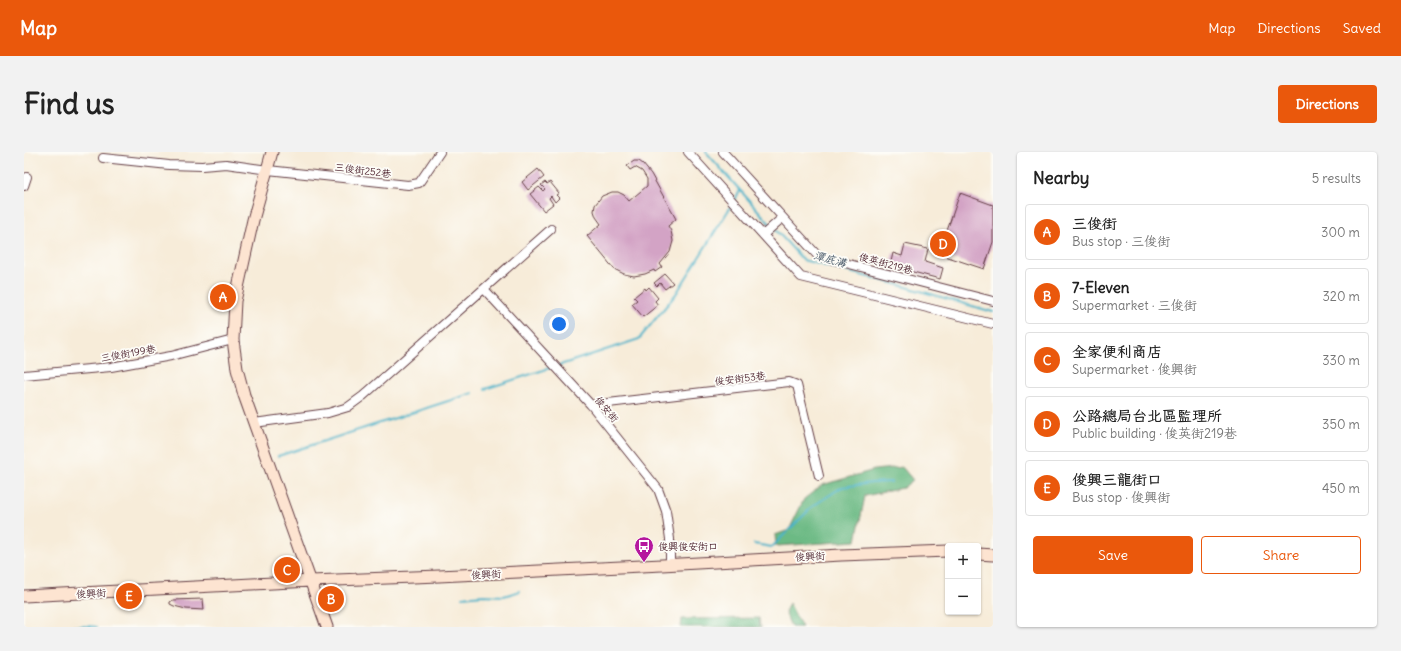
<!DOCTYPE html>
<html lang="en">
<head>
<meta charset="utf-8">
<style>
  :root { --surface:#fff; --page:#f2f2f2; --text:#222; --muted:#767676; --line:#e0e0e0; --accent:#ea580c }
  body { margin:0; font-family:Delius,"LXGW WenKai TC",sans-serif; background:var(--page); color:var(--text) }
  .controls { position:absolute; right:12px; bottom:12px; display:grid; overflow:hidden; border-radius:4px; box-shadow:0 1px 3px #0004 }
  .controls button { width:36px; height:36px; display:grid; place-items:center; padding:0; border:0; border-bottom:1px solid var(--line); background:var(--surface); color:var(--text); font:20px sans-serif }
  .you { position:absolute; left:535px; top:172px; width:14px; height:14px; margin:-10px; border:3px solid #fff; border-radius:50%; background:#1a73e8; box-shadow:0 0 0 6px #1a73e833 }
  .badge { display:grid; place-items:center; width:26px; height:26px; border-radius:50%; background:var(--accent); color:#fff; font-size:13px; font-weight:700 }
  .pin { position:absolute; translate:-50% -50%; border:2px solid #fff; box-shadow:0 1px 4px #0006 }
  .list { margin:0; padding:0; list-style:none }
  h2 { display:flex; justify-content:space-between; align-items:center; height:52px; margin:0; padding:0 16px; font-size:17px }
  h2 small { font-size:13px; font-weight:400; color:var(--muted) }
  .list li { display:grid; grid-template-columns:26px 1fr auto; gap:12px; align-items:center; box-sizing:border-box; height:56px; margin:0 8px 8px; padding:0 8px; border:1px solid var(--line); border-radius:4px }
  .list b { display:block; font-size:15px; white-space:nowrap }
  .list p { margin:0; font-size:13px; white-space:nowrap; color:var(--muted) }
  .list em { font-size:13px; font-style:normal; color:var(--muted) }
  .actions { display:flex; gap:8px; padding:12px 16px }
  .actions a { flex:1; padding:9px 0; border:1px solid var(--accent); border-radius:4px; text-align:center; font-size:14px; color:var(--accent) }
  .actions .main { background:var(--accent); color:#fff }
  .map { position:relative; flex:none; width:969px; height:475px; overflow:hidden; border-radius:4px }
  header { display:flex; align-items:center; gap:24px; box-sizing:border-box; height:56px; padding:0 20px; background:var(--accent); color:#fff }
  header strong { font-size:19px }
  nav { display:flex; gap:22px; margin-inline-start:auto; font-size:14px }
  .intro { display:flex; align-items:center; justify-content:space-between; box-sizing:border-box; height:96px; padding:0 24px }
  h1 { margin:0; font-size:28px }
  .button { padding:10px 18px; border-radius:4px; background:var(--accent); color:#fff; font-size:14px; font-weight:700 }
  main { display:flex; gap:24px; padding:0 24px }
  aside { flex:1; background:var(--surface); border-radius:4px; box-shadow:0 1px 3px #0004 }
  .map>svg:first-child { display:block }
</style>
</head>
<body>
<header>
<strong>Map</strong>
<nav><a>Map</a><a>Directions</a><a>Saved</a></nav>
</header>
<div class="intro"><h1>Find us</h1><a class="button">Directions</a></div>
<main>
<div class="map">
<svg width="969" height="475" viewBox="0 0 969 475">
  <rect width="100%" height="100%" fill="#fdfcf7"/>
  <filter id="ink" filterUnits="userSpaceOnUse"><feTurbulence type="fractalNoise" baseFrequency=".025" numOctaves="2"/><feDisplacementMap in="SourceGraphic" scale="8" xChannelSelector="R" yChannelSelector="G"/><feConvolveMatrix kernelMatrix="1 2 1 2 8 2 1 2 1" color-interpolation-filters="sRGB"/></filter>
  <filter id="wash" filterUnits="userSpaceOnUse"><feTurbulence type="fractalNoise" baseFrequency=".012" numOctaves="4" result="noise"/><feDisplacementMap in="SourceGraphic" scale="16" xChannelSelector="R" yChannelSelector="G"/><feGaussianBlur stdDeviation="0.9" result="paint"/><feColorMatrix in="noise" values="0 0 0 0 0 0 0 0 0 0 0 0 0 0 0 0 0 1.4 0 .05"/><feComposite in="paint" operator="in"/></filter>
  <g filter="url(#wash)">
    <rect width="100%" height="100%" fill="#f7ecd9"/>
    <!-- forest -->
    <path fill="#6cba84" stroke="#5b6c58" d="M 878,315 L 889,328 L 879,336 L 841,344 L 832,389 L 752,394 L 751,383 L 765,378 L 780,347 L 798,333 L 850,318 Z
      M 765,451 L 778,475 L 767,475 L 761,460 Z
      M 735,466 L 736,474 L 738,475 L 657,475 L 658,467 Z"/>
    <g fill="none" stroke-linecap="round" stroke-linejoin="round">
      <!-- stream -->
      <path stroke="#4cb4ca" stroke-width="2" d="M 682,0 L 747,73
        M 711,47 L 716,39
        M 750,76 L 779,108 L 879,134 L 969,160
        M 533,214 L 615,187 L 652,142 L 707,54
        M 461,237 L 529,215
        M 254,304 L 449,241
        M 730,392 L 748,395 L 789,354 L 818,335 L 847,331 L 867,330
        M 438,445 L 459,443 L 480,444 L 496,439
        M 40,475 L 65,474 L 73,475"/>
    </g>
    <g id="blocks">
      <!-- building -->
      <path fill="#d3a3c5" d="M 610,9 L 615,9 L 619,12 L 627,22 L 652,67 L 644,74 L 647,79 L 649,89 L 646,100 L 636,112 L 638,115 L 631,120 L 630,118 L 621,122 L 610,124 L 600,122 L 590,117 L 563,84 L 577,72 L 572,65 L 570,59 L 571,53 L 578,44 L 588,40 L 594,40 L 600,43 L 605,49 L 623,34 L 623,27 L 618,19 L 611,15 L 606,18 L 603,14 Z
        M 514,17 L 520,25 L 504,38 L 498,30 Z
        M 521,30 L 523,32 L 526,30 L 535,41 L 532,43 L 535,46 L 531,50 L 527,44 L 525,46 L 529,52 L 520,59 L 506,42 L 515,35 L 519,39 L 521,37 L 517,33 Z
        M 936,41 L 969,53 L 969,90 L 960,117 L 915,102 Z
        M 881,92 L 904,97 L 901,110 L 919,116 L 916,127 L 866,114 L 869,101 L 878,104 Z
        M 641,122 L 649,131 L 641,137 L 636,131 L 633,134 L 630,131 Z
        M 625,135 L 634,146 L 631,149 L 634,153 L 619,165 L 608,152 L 613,148 L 610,145 L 621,136 L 622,138 Z
        M 179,447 L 180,458 L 162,457 L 150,454 L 146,452 L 146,450 L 149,448 Z"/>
    </g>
  </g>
  <g filter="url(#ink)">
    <use href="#blocks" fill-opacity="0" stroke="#643e45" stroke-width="1"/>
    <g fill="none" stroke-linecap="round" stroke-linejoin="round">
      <defs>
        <path id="street" d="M 664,0 L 777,125 L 969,172
          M 699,0 L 794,104 L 969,149
          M 79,6 L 145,13 L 178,14 L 202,12 L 244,18 L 384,33 L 395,31 L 416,0
          M 0,34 L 3,25
          M 739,83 L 758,66
          M 460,137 L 567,253 L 634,337 L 642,359 L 646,387 L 646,413
          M 0,223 L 87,215 L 147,204 L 209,188
          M 567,253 L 765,230 L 773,233 L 795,324
          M 230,271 L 304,261 L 324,255 L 339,244 L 527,77"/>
        <path id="secondary" d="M 248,0 L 229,68 L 211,149 L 209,188 L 213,217 L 220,243 L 303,475
          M 954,402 L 969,403
          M 0,444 L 287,429 L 415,424 L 638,413 L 817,403 L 924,399"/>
      </defs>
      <!-- street casing -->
      <use href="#street" stroke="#643e45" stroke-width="10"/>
      <!-- secondary casing -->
      <use href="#secondary" stroke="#643e45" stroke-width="13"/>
      <!-- street -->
      <use href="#street" stroke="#fff" stroke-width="8"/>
      <!-- secondary -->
      <use href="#secondary" stroke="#fde4d1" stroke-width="11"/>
    </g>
  </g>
  <!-- icons -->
  <defs>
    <symbol id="bus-pin" viewBox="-11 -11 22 30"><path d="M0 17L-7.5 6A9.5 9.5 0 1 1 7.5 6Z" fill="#b5179e" stroke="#fdfcf7"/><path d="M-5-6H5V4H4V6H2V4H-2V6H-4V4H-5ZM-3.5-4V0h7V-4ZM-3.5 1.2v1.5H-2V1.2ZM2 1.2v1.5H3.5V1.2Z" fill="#fff"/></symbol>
  </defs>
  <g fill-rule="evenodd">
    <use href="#bus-pin" x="609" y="383" width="22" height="30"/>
  </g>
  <g text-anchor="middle" stroke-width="3.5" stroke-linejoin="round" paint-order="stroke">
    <!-- street labels -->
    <g font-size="10" fill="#4a1f2b" stroke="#fdfcf7">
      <text transform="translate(339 18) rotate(7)" y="4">三俊街252巷</text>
      <text transform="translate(862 111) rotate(15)" y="4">俊英街219巷</text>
      <text transform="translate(104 201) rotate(-10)" y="4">三俊街199巷</text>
      <text transform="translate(716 226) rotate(-7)" y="4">俊安街53巷</text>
      <text transform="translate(583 257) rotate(50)" y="4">俊安街</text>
      <text transform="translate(786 404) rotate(-3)" y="4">俊興街</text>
      <text transform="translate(462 422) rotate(-3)" y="4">俊興街</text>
      <text transform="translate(67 441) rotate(-3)" y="4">俊興街</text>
    </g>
    <!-- poi labels -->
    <g font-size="10" fill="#4a1f2b" stroke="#fdfcf7" text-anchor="start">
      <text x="634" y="398">俊興俊安街口</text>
    </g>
    <!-- water labels -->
    <g font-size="11" font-style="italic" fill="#4b5b6b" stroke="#fdfcf7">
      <text transform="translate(806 107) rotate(15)" y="4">潭底溝</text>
    </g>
  </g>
</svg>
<div class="controls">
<button>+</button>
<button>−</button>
</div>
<div class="you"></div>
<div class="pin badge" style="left:199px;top:145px">A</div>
<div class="pin badge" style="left:307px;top:447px">B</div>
<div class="pin badge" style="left:263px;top:418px">C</div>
<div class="pin badge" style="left:919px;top:92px">D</div>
<div class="pin badge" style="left:105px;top:444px">E</div>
</div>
<aside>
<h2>Nearby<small>5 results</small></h2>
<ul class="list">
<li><span class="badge">A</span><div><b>三俊街</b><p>Bus stop · 三俊街</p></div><em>300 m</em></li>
<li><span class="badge">B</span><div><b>7-Eleven</b><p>Supermarket · 三俊街</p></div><em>320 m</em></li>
<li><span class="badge">C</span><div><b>全家便利商店</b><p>Supermarket · 俊興街</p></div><em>330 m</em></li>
<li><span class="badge">D</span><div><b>公路總局台北區監理所</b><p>Public building · 俊英街219巷</p></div><em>350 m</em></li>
<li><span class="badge">E</span><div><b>俊興三龍街口</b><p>Bus stop · 俊興街</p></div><em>450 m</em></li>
</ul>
<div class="actions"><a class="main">Save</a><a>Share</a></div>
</aside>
</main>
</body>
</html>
